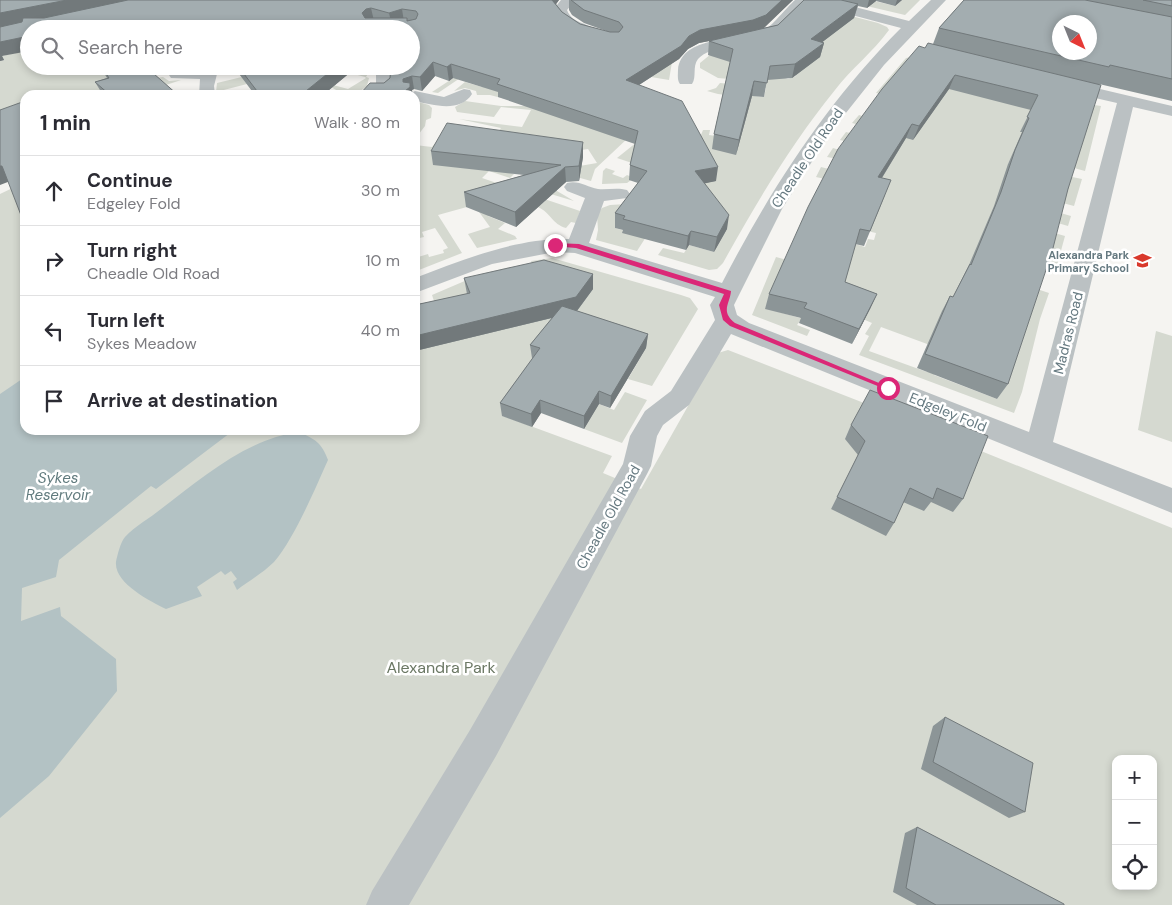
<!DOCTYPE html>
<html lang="en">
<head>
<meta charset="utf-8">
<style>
  :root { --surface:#fff; --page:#f7f7f7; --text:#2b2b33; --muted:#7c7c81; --line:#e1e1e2 }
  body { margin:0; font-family:"DM Sans",sans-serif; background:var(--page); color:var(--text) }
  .controls { position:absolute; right:15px; bottom:15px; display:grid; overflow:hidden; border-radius:10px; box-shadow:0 2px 8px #0003 }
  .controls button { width:45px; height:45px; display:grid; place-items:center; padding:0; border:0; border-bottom:1px solid var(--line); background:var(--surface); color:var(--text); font:25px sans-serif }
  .compass { position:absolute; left:1052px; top:15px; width:45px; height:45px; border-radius:50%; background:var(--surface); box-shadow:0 2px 8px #0003; rotate:137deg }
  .stop { position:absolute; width:15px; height:15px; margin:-11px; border:4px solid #db2777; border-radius:50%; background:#fff }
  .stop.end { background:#db2777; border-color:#fff; box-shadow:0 1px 5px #0008 }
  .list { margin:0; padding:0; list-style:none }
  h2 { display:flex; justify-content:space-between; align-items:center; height:65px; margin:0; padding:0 20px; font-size:21px }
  h2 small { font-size:16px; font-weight:400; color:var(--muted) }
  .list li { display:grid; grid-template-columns:32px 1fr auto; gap:15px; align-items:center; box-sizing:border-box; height:70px; padding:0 20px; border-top:1px solid var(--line) }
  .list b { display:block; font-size:19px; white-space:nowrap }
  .list p { margin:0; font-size:16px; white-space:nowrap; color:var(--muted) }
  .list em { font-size:16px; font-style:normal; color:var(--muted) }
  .icon { flex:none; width:28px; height:28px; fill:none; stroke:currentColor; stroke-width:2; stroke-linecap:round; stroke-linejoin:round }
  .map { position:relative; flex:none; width:1172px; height:905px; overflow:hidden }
  .search { position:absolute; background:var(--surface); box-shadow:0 2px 8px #0003; left:20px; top:20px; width:400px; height:55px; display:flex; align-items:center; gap:12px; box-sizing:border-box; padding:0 18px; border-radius:28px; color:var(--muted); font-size:19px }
  .panel { position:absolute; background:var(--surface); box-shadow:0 2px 8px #0003; left:20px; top:90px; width:400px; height:345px; border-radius:15px }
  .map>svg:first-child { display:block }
</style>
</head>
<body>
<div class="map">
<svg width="1172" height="905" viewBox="0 0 1172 905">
  <rect width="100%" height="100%" fill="#f5f4f1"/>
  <!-- green -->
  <path fill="#d5d9d0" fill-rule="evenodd" d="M 272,0 L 611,51 L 608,0 L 680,0 L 696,42 L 672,62 L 669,80 L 645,76 L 624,76 L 687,133 L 701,135 L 703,130 L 710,130 L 709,135 L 740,139 L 751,98 L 718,94 L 707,91 L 716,88 L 720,83 L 731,84 L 728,93 L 764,97 L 766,88 L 740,80 L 718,78 L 700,68 L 700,63 L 711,54 L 788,79 L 796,76 L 794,74 L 821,8 L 878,23 L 887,27 L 889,30 C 873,52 851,69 835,90 C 792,143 756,203 723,263 L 717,269 L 709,270 L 658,255 L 663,248 L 684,253 L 689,245 L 714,252 L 727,229 L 615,228 L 646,237 L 637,251 L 596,240 L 598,230 L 597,215 L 602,208 L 610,205 L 627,204 L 656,176 L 632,163 L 617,158 L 637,142 L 628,138 L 595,169 L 591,181 L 573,176 L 562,169 L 597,163 L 588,149 L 556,154 L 557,191 L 574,201 L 534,189 L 549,176 L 502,170 L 514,174 L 510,178 L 489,171 L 482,178 L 580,211 L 576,223 L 571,222 L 566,228 C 552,224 551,213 538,207 L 545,201 L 506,200 L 488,216 L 505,223 L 498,229 L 515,236 L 517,239 L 477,248 L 468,234 L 490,227 L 474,205 L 438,215 L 462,253 L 419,270 L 415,258 L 428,254 L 429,257 L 444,253 L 443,250 L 448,248 L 435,228 L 422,232 L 424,237 L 415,239 L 415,145 L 432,147 L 436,142 L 498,132 L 501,128 L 459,119 L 522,127 L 531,110 L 501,107 L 494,117 L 457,112 L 455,107 L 465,101 L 501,106 L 531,106 L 490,95 L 477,95 L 476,91 L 465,88 L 454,91 L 465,82 L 482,87 L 472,70 L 438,93 L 432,92 L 467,69 L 411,66 L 413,23 L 315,29 L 156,29 Z
    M 841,0 L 870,0 L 895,6 L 902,0 L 920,0 L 905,15 Z
    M 29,50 L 29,66 L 131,66 L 141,80 L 163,77 L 169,81 L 181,80 L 151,90 L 105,95 L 25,95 L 25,118 L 0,149 L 0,61 L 4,60 L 2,56 Z
    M 911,57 L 951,83 L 1101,106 L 1085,171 L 1052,162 L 1010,160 L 1008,164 L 1082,179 L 1074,206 L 1040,197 L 1057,212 L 1071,216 L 1068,226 L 1034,216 L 1051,232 L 1065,236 L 1056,269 L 1020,258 L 1013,281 L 1049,293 L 1040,319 L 1022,392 L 1014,413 L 859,355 L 869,336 L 865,334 L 872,323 L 865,320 L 807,312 L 797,325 L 810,330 L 807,336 L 752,315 L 776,257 L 787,260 L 838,239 L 865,247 L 868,239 L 874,240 L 876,233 L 845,226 L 825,179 L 816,177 L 821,167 L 848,174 L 881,179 L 887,168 L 827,157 L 833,148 L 859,156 L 848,142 L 840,140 L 846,132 L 871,138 L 906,138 L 913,140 L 852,123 L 859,115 L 883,122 L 884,95 L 876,93 L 906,58 ZM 807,298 L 800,318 L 765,308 ZM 881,327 L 938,348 L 927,372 L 869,351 ZM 940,362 L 1007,372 L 997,399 L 934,375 Z
    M 334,66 L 368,66 L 370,70 L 366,77 L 369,78 L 367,86 C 352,99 343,95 328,85 L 254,93 L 239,95 L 252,91 L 247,84 L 216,92 L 217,83 L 250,75 ZM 343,71 L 365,77 L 366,78 L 348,89 L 333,85 Z
    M 415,101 L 429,105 L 432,108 L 431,118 L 426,120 L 425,126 L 415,139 Z
    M 606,168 L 615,171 L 612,174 L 623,178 L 627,175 L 634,178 L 627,183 L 602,184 L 603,171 Z
    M 25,182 L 25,430 L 415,430 L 415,351 L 421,350 L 415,331 L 415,300 L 421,320 L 439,316 L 432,295 L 481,274 L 510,267 L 525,298 L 538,276 L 531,261 L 552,258 L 681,295 L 690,298 L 698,309 L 652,386 L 628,379 L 646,348 L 532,357 L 573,373 L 514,400 L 503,416 L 612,456 L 603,473 L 641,489 L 718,353 L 728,350 L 864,403 L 861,449 L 831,509 L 929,497 L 981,451 L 1172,528 L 1172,905 L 0,905 L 0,194 ZM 1116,759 L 1153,759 L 1153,886 L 1116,886 Z
    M 1156,331 L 1172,336 L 1172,442 L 1138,430 Z
    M 625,392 L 647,400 L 622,443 L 584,429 L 599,404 L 614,410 Z"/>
  <!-- water -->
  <path fill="#b3c2c4" d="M 25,377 L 25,430 L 234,430 L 156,489 L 151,486 L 59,560 L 56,577 L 22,588 L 21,621 L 60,607 L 61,616 L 116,659 L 117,691 L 49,776 L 0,818 L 0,394 Z
    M 299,432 C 315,439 322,443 328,460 C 315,489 294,539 274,562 C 264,572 249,581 237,590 L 233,582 L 237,579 L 231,571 L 225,575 L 221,571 L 197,587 L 202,596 L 166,609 C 150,601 114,583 116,562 C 117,556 121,541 125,537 C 135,526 150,518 161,509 C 202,478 246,439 299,432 Z"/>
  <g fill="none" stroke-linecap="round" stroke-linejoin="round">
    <!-- minor -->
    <path fill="#bbc1c3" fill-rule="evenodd" d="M 561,0 L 576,0 L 567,10 C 572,24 588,22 596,31 L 594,34 C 579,38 557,25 553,10 Z
      M 795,0 L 811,0 C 808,4 775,37 773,38 C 753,46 712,43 698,59 C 692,67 697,77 692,84 L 680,84 C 677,80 678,75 678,70 C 681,35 738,41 761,32 C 771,28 786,8 795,0 Z
      M 813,0 L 828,0 L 909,21 L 931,0 L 946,0 L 884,65 L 830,133 L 782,209 L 734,305 L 737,315 L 749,323 L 1029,432 L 1117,103 L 1056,89 L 1054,85 L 1056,81 L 1062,80 L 1172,106 L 1172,116 L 1133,107 L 1053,442 L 1172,488 L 1172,513 L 731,334 L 689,405 L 663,425 L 657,436 L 651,466 L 647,474 L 496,756 L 409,905 L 366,905 L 372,891 L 470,730 L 623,464 L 630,436 L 645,411 L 671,391 L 715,320 L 710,305 L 715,297 L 575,253 L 555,252 L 492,264 L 415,293 L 415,278 C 462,260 519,237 569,239 L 585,198 L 567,191 L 564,187 L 567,183 C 579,180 587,187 598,189 C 608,190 617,187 627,190 L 630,194 L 627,198 L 604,201 L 589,243 L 722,283 C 770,190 827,102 901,28 L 814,5 L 812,2 Z
      M 376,66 L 392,66 L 392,90 L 387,95 L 366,95 L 376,88 Z
      M 209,69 L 215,71 L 217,74 L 214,86 L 215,95 L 199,95 L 200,79 L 171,78 L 169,75 L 171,72 Z
      M 464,89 L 470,90 L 472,94 C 460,113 433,105 415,101 L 415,95 L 407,95 L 415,91 L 444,97 Z"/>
  </g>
  <!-- wall -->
  <path fill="#8c9597" d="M 0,0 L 559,0 L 556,4 L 562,12 L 580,24 L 609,32 L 584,23 L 572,15 L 569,10 L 569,0 L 793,0 L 763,28 L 778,25 L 804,0 L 902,0 L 895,6 L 876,1 L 867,8 L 858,6 L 854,18 L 822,42 L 824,43 L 820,57 L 792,78 L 767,80 L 764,97 L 752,96 L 736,155 L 712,149 L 714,134 L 730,62 L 708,55 L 709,41 L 699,43 L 688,49 L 679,59 L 639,85 L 716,181 L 704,183 L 727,229 L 714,252 L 689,245 L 686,250 L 622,233 L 623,230 L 615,228 L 615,213 L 638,183 L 629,180 L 630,165 L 635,144 L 498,97 L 498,92 L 453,78 L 449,81 L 435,76 L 422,91 L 414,89 L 412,90 L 384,83 L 390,78 L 411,66 L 411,29 L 29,29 L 2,56 L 4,60 L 0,61 Z
    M 964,0 L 1172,0 L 1172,101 L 1099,84 L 1068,189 L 1008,384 L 997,399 L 917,368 L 942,311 L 950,296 L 953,297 L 969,265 L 994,206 L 1008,164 L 1022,132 L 1020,132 L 1031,110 L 949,89 L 913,140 L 906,138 L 882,178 L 885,195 L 864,246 L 855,244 L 845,282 L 877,294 L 870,309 L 852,344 L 799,323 L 801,318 L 765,309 L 769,294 L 925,48 L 933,44 L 939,28 Z
    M 100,66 L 177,66 L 152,73 L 178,95 L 103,95 L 95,82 L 107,78 Z
    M 233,66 L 358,66 L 323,95 L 255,95 Z
    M 583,142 L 583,157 L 579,181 L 566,182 L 516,227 L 466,207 L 464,192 L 524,175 L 433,165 L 431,151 Z
    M 593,274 L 593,289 L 577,311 L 648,334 L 646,348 L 610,408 L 599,404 L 584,429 L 541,413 L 532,427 L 502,416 L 500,403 L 533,358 L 532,358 L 530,345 L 552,318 L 415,351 L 415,305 L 467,294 L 464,278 Z
    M 851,425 L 963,499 L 953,512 L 931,502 L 924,511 L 903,502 L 894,523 L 886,536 L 831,509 L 858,455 L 845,439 Z
    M 945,717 L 1025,812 L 1009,818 L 921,769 L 933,726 Z
    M 917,827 L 1064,905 L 917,905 L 893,892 L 905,833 Z"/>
  <!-- shaded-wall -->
  <path fill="#72797b" d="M 67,0 L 137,0 L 0,28 L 0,13 Z
    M 551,0 L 559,0 L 551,11 Z
    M 782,0 L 793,0 L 764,28 L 751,33 L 699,43 L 688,49 L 679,59 L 625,94 L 626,80 L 689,36 L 700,30 Z
    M 869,0 L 876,0 L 876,1 L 867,8 Z
    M 897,0 L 902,0 L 895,6 Z
    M 858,4 L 854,18 L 808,53 L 811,39 Z
    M 371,8 L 374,21 L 365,26 L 362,13 L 366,9 Z
    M 402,9 L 404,22 L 392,26 L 389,13 Z
    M 29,36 L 29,51 L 2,56 L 4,60 L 0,61 L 0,42 Z
    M 824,43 L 820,57 L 792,78 L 795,64 Z
    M 433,62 L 435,76 L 422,91 L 420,77 Z
    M 451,64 L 453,78 L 449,81 L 447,67 Z
    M 141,66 L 177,66 L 145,75 Z
    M 337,66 L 358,66 L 323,95 L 301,95 Z
    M 955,75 L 949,89 L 913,140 L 919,126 Z
    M 412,76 L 414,89 L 412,90 L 413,95 L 400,95 L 403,79 Z
    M 754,81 L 752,96 L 736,155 L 739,140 Z
    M 912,124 L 906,138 L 873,192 L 878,177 Z
    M 583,142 L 583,157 L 579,181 L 579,166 Z
    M 0,166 L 2,166 L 13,180 L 0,185 Z
    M 565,167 L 566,182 L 516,227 L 515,212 Z
    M 718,167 L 716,181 L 693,186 L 695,171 Z
    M 729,215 L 727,229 L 714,252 L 717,237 Z
    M 691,231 L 689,245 L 686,250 L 688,236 Z
    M 593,274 L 593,289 L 576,312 L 415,351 L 415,336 Z
    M 877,294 L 870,309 L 852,344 L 859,329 Z
    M 648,334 L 646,348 L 610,408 L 611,396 Z
    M 599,391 L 599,404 L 584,429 L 584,416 Z
    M 540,400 L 541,413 L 532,427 L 531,414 Z"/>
  <!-- building -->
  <path fill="#a3adb0" stroke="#72797b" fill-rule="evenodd" d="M 0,0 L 67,0 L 0,13 Z
    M 128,0 L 552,0 L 562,12 L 580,24 L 610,32 L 619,32 L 623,27 L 619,22 L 584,10 L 571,0 L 782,0 L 766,15 L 753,20 L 700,30 L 689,36 L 681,46 L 626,80 L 682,101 L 718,167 L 695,171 L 729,215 L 717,237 L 691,231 L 688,236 L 623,219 L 625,216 L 615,213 L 647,171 L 630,165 L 638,131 L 497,84 L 500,79 L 451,64 L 447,67 L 433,62 L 420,77 L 412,76 L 403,79 L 403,82 L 410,83 L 410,87 L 400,95 L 359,95 L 370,83 L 384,83 L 390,78 L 391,66 L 411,66 L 411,29 L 77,29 L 76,28 L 71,29 L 29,29 L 29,36 L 0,42 L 0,27 L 22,22 L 23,18 L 44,18 ZM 371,8 L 389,13 L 402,9 L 416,11 L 418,14 L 416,19 L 407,21 L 407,18 L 365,18 L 362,13 L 366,9 Z
    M 804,0 L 841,0 L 858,4 L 811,39 L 824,43 L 795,64 L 770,66 L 767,83 L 754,81 L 739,140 L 714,134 L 733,49 L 709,41 L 778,25 Z
    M 964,0 L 1085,0 L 1172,17 L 1172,79 L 1110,65 L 1109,67 L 939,28 ZM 1060,22 L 1090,22 L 1090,52 L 1060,52 Z
    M 1143,0 L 1172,0 L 1172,6 Z
    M 928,43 L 1101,85 L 1068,189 L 1052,252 L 1008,384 L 925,354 L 950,296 L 953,297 L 970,264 L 971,265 L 1001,192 L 1015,150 L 1029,118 L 1027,117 L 1038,95 L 955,75 L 919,126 L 912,124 L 878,177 L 891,180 L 870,231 L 860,229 L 845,282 L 877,294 L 859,329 L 804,308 L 807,303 L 769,294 L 808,207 L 838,149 L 882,89 L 919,46 L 925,48 Z
    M 101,66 L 145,66 L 178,95 L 110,95 L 95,82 L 109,78 Z
    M 238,66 L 337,66 L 301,95 L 260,95 Z
    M 25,101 L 25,222 L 24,223 L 2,166 L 0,166 L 0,110 Z
    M 447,123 L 583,142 L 579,166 L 565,167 L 515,212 L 464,192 L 561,165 L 431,151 Z
    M 544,260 L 593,274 L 576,297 L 415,336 L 415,305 L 470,293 L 464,278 Z
    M 562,306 L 648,334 L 611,396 L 599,391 L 584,416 L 540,400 L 531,414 L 500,403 L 540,348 L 530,345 Z
    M 870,390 L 988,436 L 963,499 L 937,488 L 933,499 L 910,488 L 894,523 L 837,497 L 865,441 L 851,425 Z
    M 945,717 L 1033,763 L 1025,812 L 933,762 Z
    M 917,827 L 1064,904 L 1064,905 L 936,905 L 906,888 Z"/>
  <!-- route -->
  <path fill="#db2777" d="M 555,243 L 579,244 L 731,291 C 730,304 720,311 735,323 L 891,388 L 890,389 L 885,389 L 730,326 L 723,320 L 719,305 L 724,294 L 576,248 L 553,246 L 552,245 Z"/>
  <!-- icons -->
  <defs>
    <symbol id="school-bare" viewBox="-9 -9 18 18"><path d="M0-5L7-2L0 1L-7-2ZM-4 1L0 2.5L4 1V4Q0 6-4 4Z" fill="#d9392c" stroke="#fff" stroke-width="2.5" paint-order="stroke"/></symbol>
  </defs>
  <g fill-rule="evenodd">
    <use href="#school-bare" x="1130" y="248" width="25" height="25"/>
  </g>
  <g text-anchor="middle" stroke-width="5" stroke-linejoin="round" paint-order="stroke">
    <!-- far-poi labels -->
    <g font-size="11" font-weight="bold" fill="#657980" stroke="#fff" text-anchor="end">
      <text x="1129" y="259">Alexandra Park<tspan x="1129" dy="13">Primary School</tspan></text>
    </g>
    <!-- street labels -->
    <g font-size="14" fill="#657980" stroke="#fff">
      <text transform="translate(807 158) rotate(-56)" y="5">Cheadle Old Road</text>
      <text transform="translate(1068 333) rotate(-76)" y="5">Madras Road</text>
      <text transform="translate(948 412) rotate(22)" y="5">Edgeley Fold</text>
      <text transform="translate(608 517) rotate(-61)" y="5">Cheadle Old Road</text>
    </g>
    <!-- water labels -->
    <g font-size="15" font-style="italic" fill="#617b7e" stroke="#fff">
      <text x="58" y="483">Sykes<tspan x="58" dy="17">Reservoir</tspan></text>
    </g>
    <!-- near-park labels -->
    <g font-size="16" fill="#6b7864" stroke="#fff">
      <text x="441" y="673">Alexandra Park</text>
    </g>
  </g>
</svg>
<div class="controls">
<button>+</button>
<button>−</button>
<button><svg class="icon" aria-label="locate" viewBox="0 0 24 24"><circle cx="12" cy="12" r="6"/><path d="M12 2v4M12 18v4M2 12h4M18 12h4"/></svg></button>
</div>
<svg class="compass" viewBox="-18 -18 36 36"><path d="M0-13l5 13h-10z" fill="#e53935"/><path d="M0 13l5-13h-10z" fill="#7c7c81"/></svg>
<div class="stop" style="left:888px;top:388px"></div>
<div class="stop end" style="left:555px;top:245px"></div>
<div class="search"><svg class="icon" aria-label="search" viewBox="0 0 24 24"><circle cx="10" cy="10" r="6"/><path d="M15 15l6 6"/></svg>Search here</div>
<section class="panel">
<h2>1 min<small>Walk · 80 m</small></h2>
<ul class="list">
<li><svg class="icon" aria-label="ahead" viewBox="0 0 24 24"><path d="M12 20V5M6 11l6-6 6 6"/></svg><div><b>Continue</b><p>Edgeley Fold</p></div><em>30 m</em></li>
<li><svg class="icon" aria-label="right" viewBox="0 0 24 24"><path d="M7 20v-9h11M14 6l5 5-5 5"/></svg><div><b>Turn right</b><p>Cheadle Old Road</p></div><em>10 m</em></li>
<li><svg class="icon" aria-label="left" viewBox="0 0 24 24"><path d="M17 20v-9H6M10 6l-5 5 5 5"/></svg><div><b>Turn left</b><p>Sykes Meadow</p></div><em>40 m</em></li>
<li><svg class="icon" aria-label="arrive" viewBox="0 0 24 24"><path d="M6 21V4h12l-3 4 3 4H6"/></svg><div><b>Arrive at destination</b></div></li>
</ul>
</section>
</div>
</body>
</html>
